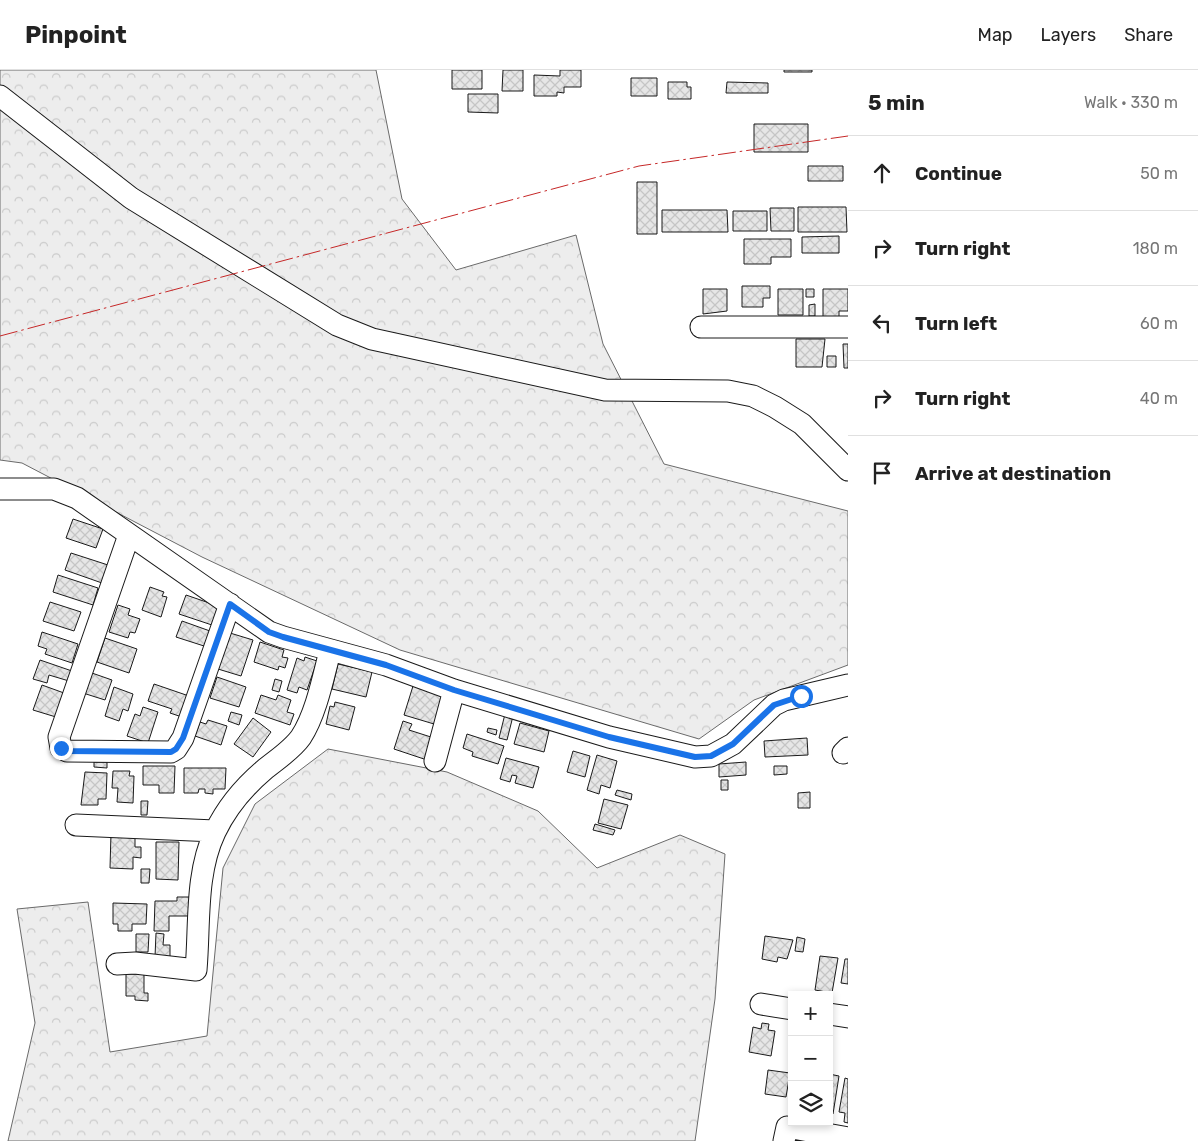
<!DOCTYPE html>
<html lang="en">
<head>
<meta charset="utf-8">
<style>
  :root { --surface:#fff; --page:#f6f6f6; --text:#222; --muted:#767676; --line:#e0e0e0 }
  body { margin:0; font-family:Rubik,sans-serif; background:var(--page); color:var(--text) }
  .controls { position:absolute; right:15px; bottom:15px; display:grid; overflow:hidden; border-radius:0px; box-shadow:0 2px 8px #0003 }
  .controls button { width:45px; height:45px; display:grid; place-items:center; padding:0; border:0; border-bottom:1px solid var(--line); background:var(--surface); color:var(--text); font:25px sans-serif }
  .stop { position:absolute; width:15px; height:15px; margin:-11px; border:4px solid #1a73e8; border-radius:50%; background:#fff }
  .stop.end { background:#1a73e8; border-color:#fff; box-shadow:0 1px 5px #0008 }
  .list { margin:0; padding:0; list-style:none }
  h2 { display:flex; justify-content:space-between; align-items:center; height:65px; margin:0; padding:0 20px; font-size:21px }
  h2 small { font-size:16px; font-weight:400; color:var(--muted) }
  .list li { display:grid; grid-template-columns:32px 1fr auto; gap:15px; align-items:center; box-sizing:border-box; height:75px; padding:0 20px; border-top:1px solid var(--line) }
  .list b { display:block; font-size:19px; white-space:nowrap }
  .list em { font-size:16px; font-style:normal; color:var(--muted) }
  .icon { flex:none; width:28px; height:28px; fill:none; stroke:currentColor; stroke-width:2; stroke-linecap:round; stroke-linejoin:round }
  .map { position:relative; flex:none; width:848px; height:1071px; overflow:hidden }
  header { display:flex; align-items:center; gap:30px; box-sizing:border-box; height:70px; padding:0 25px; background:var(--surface); border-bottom:1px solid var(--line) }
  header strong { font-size:24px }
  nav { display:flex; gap:28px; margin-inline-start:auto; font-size:18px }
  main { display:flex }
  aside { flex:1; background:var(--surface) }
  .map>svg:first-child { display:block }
</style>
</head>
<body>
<header>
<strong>Pinpoint</strong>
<nav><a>Map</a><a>Layers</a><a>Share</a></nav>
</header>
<main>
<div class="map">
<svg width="848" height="1071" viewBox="0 0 848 1071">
  <defs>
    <pattern id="forest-crowns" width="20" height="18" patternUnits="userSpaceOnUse" patternTransform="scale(1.25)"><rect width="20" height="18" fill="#ededed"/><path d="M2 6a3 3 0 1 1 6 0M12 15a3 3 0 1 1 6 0" fill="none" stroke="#cbcbcb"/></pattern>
    <pattern id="building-cross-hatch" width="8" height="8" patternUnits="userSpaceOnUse" patternTransform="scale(1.25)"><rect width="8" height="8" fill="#e6e6e6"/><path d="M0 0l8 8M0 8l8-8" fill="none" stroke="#c5c5c5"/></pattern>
  </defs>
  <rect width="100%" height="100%" fill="#fff"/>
  <!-- forest -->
  <path fill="url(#forest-crowns)" stroke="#6a6a6a" d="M 0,0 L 376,0 L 402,129 L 456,200 L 576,165 L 603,274 L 664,394 L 848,441 L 848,595 L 754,630 L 699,669 L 400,580 L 202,487 L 22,393 L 0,390 Z
    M 328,679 L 447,702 L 538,741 L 597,798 L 680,765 L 725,784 L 715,929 L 695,1071 L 8,1071 L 35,953 L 17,839 L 88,832 L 110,982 L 207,966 L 223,798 L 255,734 Z"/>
  <!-- building -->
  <path fill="url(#building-cross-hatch)" stroke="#1a1a1a" d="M 452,0 L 482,0 L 482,19 L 452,19 Z
    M 503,0 L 523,0 L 523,21 L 502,21 Z
    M 560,0 L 581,0 L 581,17 L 564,17 L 564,23 L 557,22 L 557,26 L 534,26 L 534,5 L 560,6 Z
    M 784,0 L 812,0 L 812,2 L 784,2 Z
    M 631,8 L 657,8 L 657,26 L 631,26 Z
    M 668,12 L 687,12 L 687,17 L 691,17 L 691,29 L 668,29 Z
    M 727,12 L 768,13 L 768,23 L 726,23 Z
    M 468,24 L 498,24 L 498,43 L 468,42 Z
    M 754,54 L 808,54 L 808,82 L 754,82 Z
    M 808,96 L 843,96 L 843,111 L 808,111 Z
    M 637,112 L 657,112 L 657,164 L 637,164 Z
    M 798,137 L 846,137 L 847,162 L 798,162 Z
    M 770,138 L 794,138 L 794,161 L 771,161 Z
    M 662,140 L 727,140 L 728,162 L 662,162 Z
    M 733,141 L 767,141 L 767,161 L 733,161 Z
    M 839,166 L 839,183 L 802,183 L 802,167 Z
    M 744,169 L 791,169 L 791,187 L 771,187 L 771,194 L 744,194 Z
    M 742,216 L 770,216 L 770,228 L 763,228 L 763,237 L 742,237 Z
    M 703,219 L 727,219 L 727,241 L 703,244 Z
    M 778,219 L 803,219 L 803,245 L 778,245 Z
    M 806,219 L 814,219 L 814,227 L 806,227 Z
    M 823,219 L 848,219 L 848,241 L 839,241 L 839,248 L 823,248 Z
    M 815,234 L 815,246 L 809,246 L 809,235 Z
    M 796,269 L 825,269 L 822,297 L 796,297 Z
    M 843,274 L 848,274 L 848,298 L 844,298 Z
    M 827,286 L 836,286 L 836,297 L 827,297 Z
    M 73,449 L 103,459 L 96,478 L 66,468 Z
    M 71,483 L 108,495 L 102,513 L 65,500 Z
    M 58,505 L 98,518 L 93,535 L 53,522 Z
    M 150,517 L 164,522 L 162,526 L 167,527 L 161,547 L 142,540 Z
    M 186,525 L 218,536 L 212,555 L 179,544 Z
    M 50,532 L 81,542 L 74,561 L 43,551 Z
    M 118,535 L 130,539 L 128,545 L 140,549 L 135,563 L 130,562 L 128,568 L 109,562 Z
    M 182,551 L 210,561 L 204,576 L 176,567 Z
    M 42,562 L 78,574 L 72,593 L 45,584 L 47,579 L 38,576 Z
    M 230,563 L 253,570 L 241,606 L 218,599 Z
    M 105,568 L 137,579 L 129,603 L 97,592 Z
    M 260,572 L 284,580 L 282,587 L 288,588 L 285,598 L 279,596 L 278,600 L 254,592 Z
    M 305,587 L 317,591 L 307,620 L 299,617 L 297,623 L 287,620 L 297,588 L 304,591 Z
    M 40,590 L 72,601 L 69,611 L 49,605 L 47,613 L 33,609 Z
    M 338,594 L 372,602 L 366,627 L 332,619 Z
    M 89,602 L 112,610 L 105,630 L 83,623 Z
    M 217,607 L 246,617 L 239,637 L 210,628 Z
    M 275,609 L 282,611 L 279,622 L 272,620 Z
    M 154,614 L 189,626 L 182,647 L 170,643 L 172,639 L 148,631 Z
    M 42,615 L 64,623 L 56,647 L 33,640 Z
    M 413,616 L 443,625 L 434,654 L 404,645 Z
    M 114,617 L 133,624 L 128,641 L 123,639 L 119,651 L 105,646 Z
    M 261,625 L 276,630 L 278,625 L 291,630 L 287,642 L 294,644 L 290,655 L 255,643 Z
    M 335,632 L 355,637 L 349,660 L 326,654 L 330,636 L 334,637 Z
    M 143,637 L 158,642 L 148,673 L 127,666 L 135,644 L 140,646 Z
    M 231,642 L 242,645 L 239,655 L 228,651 Z
    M 505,644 L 513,646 L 507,670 L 499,668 Z
    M 253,648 L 271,662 L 253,687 L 234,674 Z
    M 208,650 L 227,656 L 221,675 L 195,666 L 200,652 L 206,654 Z
    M 403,651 L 412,654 L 409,660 L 434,668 L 427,690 L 394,679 Z
    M 520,653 L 549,661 L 544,682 L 514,674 Z
    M 488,658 L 497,660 L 496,665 L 487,662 Z
    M 467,664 L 504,676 L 498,694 L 472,686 L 473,682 L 463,678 Z
    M 807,668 L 808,685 L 765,687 L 764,671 Z
    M 573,681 L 590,686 L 585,707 L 567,702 Z
    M 597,685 L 617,691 L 610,718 L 601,715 L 599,724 L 587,720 Z
    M 506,688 L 539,697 L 533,718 L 515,713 L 517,706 L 512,705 L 510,712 L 500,709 Z
    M 94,692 L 107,692 L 107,698 L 94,697 Z
    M 746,692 L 746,705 L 719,707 L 719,694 Z
    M 143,696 L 175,696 L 174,723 L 159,723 L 159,715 L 143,715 Z
    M 774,696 L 787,696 L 787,704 L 774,705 Z
    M 184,698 L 226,698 L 225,719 L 213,719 L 213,724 L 205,723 L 205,719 L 199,719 L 198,723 L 184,723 Z
    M 113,701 L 130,701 L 129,706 L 134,706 L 133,733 L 117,732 L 118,718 L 112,718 Z
    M 85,702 L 107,703 L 106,729 L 98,729 L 98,735 L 81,735 Z
    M 721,710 L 728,710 L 728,720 L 721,720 Z
    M 617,720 L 632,724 L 631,730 L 615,725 Z
    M 810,722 L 810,738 L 798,738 L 798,723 Z
    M 604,729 L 628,735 L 621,759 L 598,753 Z
    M 141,731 L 148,731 L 147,745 L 141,745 Z
    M 595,754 L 615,760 L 613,765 L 593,760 Z
    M 111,763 L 135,764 L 135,777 L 141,777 L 141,788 L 133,787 L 133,799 L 110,798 Z
    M 156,772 L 179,772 L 178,810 L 156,809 Z
    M 141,799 L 150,799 L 149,813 L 141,813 Z
    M 177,827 L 191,827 L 191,846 L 169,846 L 169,861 L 154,861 L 155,831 L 177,831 Z
    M 113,833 L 147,834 L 146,854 L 132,854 L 132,861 L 118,861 L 118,854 L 113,854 Z
    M 156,863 L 164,864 L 163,875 L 170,875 L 170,887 L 155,887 Z
    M 136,864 L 149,864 L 148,882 L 136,882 Z
    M 765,866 L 793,870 L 787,889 L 778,887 L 777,892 L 762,889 Z
    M 797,867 L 805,869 L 803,882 L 795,881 Z
    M 820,886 L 838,888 L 832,923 L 815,920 Z
    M 845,889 L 848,889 L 848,914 L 841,913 Z
    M 126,904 L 144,904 L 144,923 L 148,923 L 148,931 L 135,930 L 135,926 L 126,926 Z
    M 762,953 L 769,954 L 768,960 L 775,961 L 771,986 L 749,982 L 753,957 L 761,959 Z
    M 768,1000 L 790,1003 L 786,1027 L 765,1024 Z
    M 829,1004 L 839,1006 L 833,1044 L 829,1044 Z
    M 845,1008 L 848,1009 L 848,1053 L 844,1052 L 845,1043 L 839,1042 Z"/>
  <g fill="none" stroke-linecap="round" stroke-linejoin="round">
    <defs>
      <path id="minor" d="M 0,26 L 131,128 L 337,255 L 372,269 L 605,320 L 728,321 L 753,326 L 775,337 L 802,354 L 848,400
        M 701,257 L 848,257
        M 0,419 L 54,419 L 77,428 L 269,562 L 283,567 L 386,595 L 454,620 L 609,667 L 695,687 L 711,686 L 733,674 L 774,635 L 784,630 L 848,615
        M 129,465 L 59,667 L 61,678 L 67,681 L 171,682 L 176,679 L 183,668 L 230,534
        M 843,683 L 848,678
        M 435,691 L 454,620
        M 76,755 L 215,761
        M 117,894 L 135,893 L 196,900 C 200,855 195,804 215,762 C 226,739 244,717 264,700 C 276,690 292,680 301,667 C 316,644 323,608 330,581
        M 761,934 L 792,939
        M 829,944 L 848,947
        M 784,1071 L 787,1057 L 848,1068"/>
    </defs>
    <!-- minor casing -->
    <use href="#minor" stroke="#1a1a1a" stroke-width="23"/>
    <!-- minor -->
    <use href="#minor" stroke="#fff" stroke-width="21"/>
    <!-- power -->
    <path stroke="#c62828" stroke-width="1" stroke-dasharray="18 4 2.5 4" stroke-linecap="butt" d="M 0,266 L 639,96 L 848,66"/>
  </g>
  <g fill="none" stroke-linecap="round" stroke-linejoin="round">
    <!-- route -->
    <path stroke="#1a73e8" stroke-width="6" d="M 61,678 L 67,681 L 171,682 L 176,679 L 183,668 L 230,534 L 269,562 L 283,567 L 386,595 L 454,620 L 609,667 L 695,687 L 711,686 L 733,674 L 774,635 L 801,626"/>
  </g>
</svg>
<div class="controls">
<button>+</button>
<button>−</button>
<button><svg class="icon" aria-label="layers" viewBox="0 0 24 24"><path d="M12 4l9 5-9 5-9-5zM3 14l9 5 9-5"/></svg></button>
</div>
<div class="stop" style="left:801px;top:626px"></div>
<div class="stop end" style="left:61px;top:678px"></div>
</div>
<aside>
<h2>5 min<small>Walk · 330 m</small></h2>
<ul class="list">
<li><svg class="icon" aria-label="ahead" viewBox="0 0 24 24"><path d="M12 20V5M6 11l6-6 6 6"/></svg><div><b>Continue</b></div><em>50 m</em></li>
<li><svg class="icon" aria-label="right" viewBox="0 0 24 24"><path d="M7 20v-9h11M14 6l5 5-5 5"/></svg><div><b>Turn right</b></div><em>180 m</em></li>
<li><svg class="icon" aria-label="left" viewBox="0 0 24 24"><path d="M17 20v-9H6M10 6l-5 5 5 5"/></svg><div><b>Turn left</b></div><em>60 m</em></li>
<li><svg class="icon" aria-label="right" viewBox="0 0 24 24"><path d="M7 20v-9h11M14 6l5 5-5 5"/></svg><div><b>Turn right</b></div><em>40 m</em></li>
<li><svg class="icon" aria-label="arrive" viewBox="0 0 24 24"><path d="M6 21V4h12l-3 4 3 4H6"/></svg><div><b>Arrive at destination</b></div></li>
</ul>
</aside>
</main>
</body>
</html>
